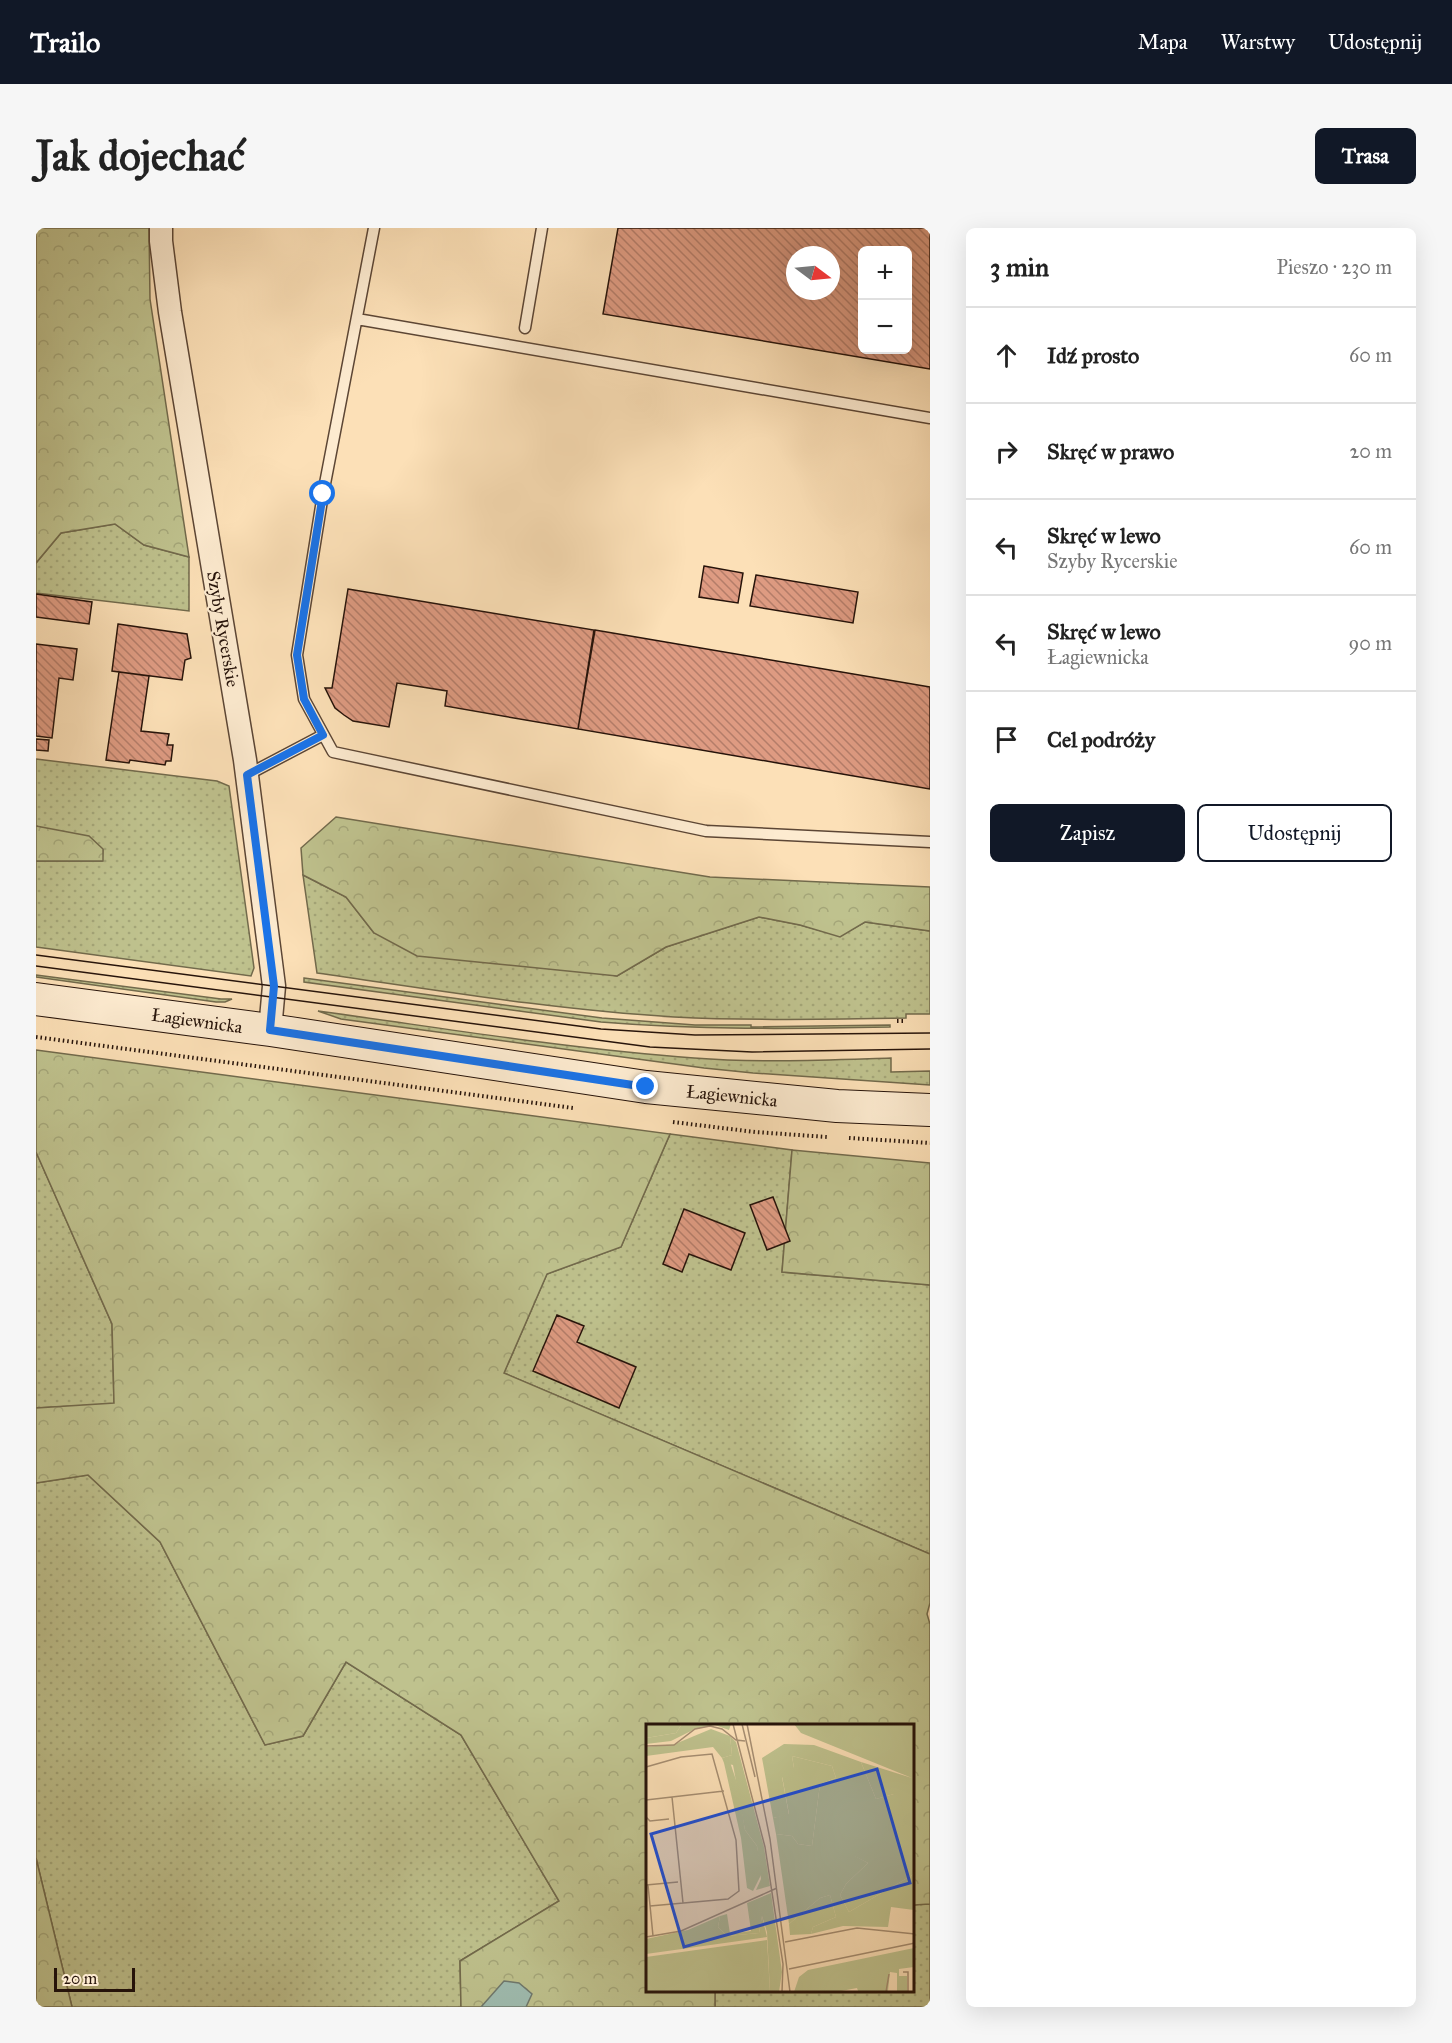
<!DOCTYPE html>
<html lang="pl">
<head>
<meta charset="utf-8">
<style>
  :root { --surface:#fff; --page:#f6f6f6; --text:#222; --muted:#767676; --line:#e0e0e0; --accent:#111827 }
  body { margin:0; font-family:"IM FELL Great Primer",serif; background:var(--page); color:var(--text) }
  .controls { position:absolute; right:18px; top:18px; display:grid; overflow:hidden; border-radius:9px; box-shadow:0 6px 24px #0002 }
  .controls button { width:54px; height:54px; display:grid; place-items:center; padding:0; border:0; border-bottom:2px solid var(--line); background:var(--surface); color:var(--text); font:30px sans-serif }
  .compass { position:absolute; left:750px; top:18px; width:54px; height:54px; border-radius:50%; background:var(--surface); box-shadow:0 6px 24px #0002; rotate:106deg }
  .scale { position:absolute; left:18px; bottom:15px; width:81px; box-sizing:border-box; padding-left:6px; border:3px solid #26130a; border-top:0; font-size:16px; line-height:21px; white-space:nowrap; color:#26130a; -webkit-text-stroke:4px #fdebd0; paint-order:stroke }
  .stop { position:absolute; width:18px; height:18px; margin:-14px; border:4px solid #1a73e8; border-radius:50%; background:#fff }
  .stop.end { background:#1a73e8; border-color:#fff; box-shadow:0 2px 6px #0008 }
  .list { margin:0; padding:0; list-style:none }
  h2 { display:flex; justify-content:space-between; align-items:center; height:78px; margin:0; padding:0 24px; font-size:26px }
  h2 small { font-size:20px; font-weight:400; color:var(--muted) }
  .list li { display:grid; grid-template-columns:39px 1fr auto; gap:18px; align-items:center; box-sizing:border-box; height:96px; padding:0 24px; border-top:2px solid var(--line) }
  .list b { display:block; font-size:22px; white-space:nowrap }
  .list p { margin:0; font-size:20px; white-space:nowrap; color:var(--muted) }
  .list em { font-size:20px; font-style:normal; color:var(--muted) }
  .actions { display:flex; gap:12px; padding:18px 24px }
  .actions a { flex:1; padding:14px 0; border:2px solid var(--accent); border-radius:9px; text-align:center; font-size:21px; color:var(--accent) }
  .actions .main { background:var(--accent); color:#fff }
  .icon { flex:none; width:33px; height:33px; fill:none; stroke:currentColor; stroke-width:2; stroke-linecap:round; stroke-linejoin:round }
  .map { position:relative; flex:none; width:894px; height:1779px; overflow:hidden; border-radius:9px }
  header { display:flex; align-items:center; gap:36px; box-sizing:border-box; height:84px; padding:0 30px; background:var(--accent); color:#fff }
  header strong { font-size:28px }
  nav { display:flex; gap:33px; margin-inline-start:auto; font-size:21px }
  .intro { display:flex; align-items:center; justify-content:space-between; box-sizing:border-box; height:144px; padding:0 36px }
  h1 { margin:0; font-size:42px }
  .button { padding:15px 27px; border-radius:9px; background:var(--accent); color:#fff; font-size:21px; font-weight:700 }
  main { display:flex; gap:36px; padding:0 36px }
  aside { flex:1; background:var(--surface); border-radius:9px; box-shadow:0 6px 24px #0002 }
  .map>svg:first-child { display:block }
</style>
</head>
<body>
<header>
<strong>Trailo</strong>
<nav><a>Mapa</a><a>Warstwy</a><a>Udostępnij</a></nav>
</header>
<div class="intro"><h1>Jak dojechać</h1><a class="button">Trasa</a></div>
<main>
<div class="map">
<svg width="894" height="1779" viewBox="0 0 894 1779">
  <defs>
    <pattern id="grass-dots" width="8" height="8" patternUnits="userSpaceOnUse" patternTransform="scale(1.5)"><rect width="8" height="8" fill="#bfc28e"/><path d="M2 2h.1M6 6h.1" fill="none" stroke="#a4a679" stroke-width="1.8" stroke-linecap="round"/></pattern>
    <pattern id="forest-crowns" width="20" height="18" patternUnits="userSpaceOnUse" patternTransform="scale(1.5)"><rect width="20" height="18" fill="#bfc28e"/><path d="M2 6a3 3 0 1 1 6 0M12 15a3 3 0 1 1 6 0" fill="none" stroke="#a4a679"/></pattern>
    <pattern id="building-back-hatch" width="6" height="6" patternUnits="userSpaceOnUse" patternTransform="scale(1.5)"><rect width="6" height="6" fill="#de9b82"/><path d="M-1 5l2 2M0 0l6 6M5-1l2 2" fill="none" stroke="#b47d69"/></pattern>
  </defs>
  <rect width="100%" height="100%" fill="#fce0b7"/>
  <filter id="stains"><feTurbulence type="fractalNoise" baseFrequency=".00333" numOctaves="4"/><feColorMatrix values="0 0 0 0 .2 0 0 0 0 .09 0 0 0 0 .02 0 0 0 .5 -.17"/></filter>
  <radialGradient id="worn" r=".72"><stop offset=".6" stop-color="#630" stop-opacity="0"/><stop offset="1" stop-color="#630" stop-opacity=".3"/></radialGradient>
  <!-- grass -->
  <path fill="url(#grass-dots)" stroke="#726a4c" stroke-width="1.5" d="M 79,296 L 108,317 L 153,329 L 153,383 L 0,365 L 0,335 L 25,305 Z
    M 0,531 L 181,553 L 193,558 L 218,740 L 215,748 L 0,719 L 0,633 L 66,633 L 67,622 L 0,598 Z
    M 267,647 L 310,669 L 338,705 L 581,748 L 630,719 L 723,689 L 764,697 L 804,708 L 829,694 L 894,703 L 894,786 L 870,786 L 870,790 C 793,791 715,793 638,789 C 519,782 400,762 281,745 Z
    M 0,747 L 185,771 L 196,771 L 189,774 L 180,774 L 0,749 Z
    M 268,750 L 566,790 L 659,797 L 715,797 L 715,799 L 854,797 L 854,799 C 757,801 662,802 565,794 L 268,754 Z
    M 282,783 C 407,800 532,821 658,830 C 723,835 789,832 855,830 L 855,844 L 894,843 L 894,857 L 717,845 L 668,840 L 305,791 Z
    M 634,906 L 756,922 L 746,1044 L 894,1057 L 894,1326 L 468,1145 L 511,1046 L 585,1019 Z
    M 0,924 L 76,1096 L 78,1176 L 0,1180 Z
    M 52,1247 L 124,1314 L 229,1517 L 267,1508 L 310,1434 L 425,1507 L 523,1673 L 424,1733 L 425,1779 L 36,1779 L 0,1630 L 0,1255 Z
    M 885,1676 L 894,1676 L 894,1779 L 679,1779 L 679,1763 L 878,1762 L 878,1677 Z"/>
  <!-- forest -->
  <path fill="url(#forest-crowns)" stroke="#726a4c" stroke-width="1.5" d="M 0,0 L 113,0 L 114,71 L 153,329 L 108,317 L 79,296 L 25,305 L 0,335 Z
    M 300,589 L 674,649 L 894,659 L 894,703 L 829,694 L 804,709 L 764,697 L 723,689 L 630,719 L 581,748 L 381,728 L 338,705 L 310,669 L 267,647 L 265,620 Z
    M 0,598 L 53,608 L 67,621 L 67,633 L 0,633 Z
    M 0,822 L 634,906 L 585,1019 L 511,1046 L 468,1145 L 894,1326 L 894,1375 L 891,1386 L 894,1396 L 894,1676 L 878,1677 L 878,1497 L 612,1497 L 612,1762 L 679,1763 L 679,1779 L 425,1779 L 424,1733 L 523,1673 L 425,1507 L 310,1434 L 267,1508 L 229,1517 L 124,1314 L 52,1247 L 0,1255 L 0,1180 L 78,1175 L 76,1096 L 0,924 Z
    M 756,922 L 894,935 L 894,1057 L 746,1044 Z
    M 0,1630 L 36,1779 L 0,1779 Z"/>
  <!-- water -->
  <path fill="#9fbdb1" stroke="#6f796e" stroke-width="1.5" d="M 468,1753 L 483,1755 L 496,1766 L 490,1779 L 445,1779 Z"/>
  <!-- building -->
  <path fill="url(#building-back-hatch)" stroke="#26130a" stroke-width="1.5" fill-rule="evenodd" d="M 582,0 L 894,0 L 894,141 L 567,86 ZM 826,22 L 872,22 L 872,122 L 826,122 ZM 759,27 L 795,27 L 795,63 L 759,63 Z
    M 668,338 L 707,345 L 702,375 L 663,369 Z
    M 720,347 L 822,364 L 817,395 L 714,378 Z
    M 312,361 L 558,402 L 542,501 L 409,478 L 411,463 L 361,455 L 353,499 L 317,493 L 308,487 L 299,480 L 289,460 L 296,460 Z
    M 0,366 L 56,374 L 53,396 L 0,389 Z
    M 82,396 L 151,406 L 155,430 L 149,432 L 146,452 L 76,443 Z
    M 559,402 L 894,459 L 894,561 L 542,501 Z
    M 0,416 L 41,421 L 37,452 L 23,450 L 16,510 L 0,508 Z
    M 83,444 L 113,448 L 105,503 L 133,506 L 131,517 L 137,517 L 135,533 L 130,533 L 129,537 L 94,532 L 93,535 L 70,532 Z
    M 0,511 L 13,512 L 12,523 L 0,522 Z
    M 737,969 L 754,1013 L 731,1022 L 714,977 Z
    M 648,981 L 709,1005 L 695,1042 L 653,1026 L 646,1044 L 627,1036 Z
    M 521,1087 L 548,1098 L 541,1114 L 600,1139 L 583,1180 L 497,1143 Z"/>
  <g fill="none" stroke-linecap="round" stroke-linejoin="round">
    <defs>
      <path id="service" d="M 338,0 L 287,266 L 261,427 L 268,471 L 297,524 L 670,603 L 894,614
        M 321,91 L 894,190
        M 489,100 L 506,0
        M 211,547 L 287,507"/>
      <path id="minor" d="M 125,0 L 125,13 L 134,84 L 209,532 L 238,758 L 234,802"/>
      <path id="secondary" d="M 0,771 L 234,802 L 610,859 L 801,878 L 894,882"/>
    </defs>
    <!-- service casing -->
    <use href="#service" stroke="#5c4635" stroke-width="13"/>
    <!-- minor casing -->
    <use href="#minor" stroke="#5c4635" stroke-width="25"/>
    <!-- secondary casing -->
    <use href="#secondary" stroke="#26130a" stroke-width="34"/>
    <!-- path -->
    <path stroke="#26130a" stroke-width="4" stroke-dasharray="1.5 3" stroke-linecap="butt" d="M 861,793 L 870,793
      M 0,809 L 537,880
      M 637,894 L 719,904 L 791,909
      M 813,910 L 894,915"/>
    <!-- service -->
    <use href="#service" stroke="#fdebd0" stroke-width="10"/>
    <!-- minor -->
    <use href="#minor" stroke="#fdebd0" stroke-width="22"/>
    <!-- secondary -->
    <use href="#secondary" stroke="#fdebd0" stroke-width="32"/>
    <!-- tram -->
    <path stroke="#26130a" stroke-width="1.5" d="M 0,727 L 565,801 L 659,807 L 894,805
      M 0,738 L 614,819 L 716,824 L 894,821"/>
  </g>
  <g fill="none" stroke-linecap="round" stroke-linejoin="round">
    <!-- route -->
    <path stroke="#1a73e8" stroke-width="8" d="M 287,266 L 261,427 L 268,471 L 287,507 L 211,547 L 238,758 L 234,802 L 610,859"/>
  </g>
  <g text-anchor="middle" stroke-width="4.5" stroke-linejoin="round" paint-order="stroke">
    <!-- street labels -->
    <g font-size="18" fill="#26130a" stroke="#fdebd0">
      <text transform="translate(187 401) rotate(80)" y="6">Szyby Rycerskie</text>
      <text transform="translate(161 793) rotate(8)" y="6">Łagiewnicka</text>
      <text transform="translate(696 868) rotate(6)" y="6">Łagiewnicka</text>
    </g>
  </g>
  <!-- overview -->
  <g transform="translate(610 1496)">
    <rect width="268" height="268" fill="#fce0b7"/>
    <path d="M 0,0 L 36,0 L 30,9 L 0,14 ZM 148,0 L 268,0 L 268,150 L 203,188 L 194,171 L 200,160 L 222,139 L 208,132 L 213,114 L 248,70 L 230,75 L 215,38 L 266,54 L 155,9 ZM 84,12 L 90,18 L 118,123 L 124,162 L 110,166 L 115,155 L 111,122 L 99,106 L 87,41 L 78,39 L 76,34 L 86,31 ZM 146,32 L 186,42 L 190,54 L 174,60 L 166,122 L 152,120 L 146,112 L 130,110 L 127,94 L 143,90 L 136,52 L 148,44 ZM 125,169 L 136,248 L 133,268 L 124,268 L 121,208 L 116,192 L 113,209 L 81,212 L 72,203 L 74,192 L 81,190 L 84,210 L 105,207 L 101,179 ZM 184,171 L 190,193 L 167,203 L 165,210 L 144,211 L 143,200 L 174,174 ZM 268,224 L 268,243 L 253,245 L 253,252 L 261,252 L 261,268 L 251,268 L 251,249 L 244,248 L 242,267 L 238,268 L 212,267 L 211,264 L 190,268 L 148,268 L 153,253 L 162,246 Z" fill="#bfc28e"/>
    <path d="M 36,0 L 85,0 L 83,6 L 69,1 L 49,5 L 25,17 L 0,20 L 0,14 L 30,9 ZM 65,5 L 84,12 L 86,31 L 76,34 L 67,23 L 0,32 L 0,23 L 29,20 ZM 138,20 L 168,21 L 215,38 L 230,75 L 248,70 L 254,74 L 260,101 L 242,106 L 231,96 L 214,114 L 209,132 L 222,139 L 200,160 L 194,171 L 203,188 L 268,150 L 268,186 L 245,183 L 242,203 L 197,202 L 165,210 L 167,203 L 190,193 L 184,171 L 174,174 L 143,200 L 130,110 L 146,112 L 152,120 L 166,122 L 174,60 L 190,54 L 186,42 L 146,32 L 148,44 L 157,44 L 162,52 L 156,65 L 136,53 L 143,91 L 127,94 L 116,34 ZM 84,38 L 93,65 L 99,106 L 111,122 L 116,149 L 107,167 L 101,164 L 95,114 L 78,39 ZM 74,192 L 72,203 L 81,212 L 113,209 L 116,192 L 121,213 L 0,230 L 0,215 L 42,206 Z" fill="#bfc28e"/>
    <path d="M 121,216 L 124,268 L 0,268 L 0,233 Z" fill="#bfc28e"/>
    <path fill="none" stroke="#a68e72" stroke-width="1.5" d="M 87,0 L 119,123 L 137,240 L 136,268M 96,0 L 109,53M 101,0 L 124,115 L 144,268M 0,22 L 28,21 L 49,5 L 64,2 L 76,5 L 90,16 L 99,17M 0,43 L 35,33 L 66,30 L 90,116 L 93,167 L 82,175 L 4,182M 26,73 L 37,179M 0,76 L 78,67M 0,93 L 4,97 L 23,95M 0,161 L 32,158M 2,161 L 7,212M 0,213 L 35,207 L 131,164M 139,218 L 211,204 L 269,210M 143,245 L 269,219M 257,248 L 262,248 L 262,268M 191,268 L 213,268M 240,268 L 243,250"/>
    <path fill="#1d4ed8" fill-opacity="0.15" stroke="#1d4ed8" stroke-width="3" d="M 231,45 L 264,159 L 38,223 L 5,110 Z"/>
    <rect width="268" height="268" fill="none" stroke="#26130a" stroke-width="3"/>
  </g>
  <rect width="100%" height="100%" filter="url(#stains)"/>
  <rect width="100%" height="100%" fill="url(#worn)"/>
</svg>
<div class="controls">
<button>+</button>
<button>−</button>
</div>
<svg class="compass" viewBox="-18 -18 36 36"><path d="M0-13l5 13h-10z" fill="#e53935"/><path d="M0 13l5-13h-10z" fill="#767676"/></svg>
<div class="scale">20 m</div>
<div class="stop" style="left:287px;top:266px"></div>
<div class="stop end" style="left:610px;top:859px"></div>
</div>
<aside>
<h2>3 min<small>Pieszo · 230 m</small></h2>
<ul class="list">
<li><svg class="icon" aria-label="ahead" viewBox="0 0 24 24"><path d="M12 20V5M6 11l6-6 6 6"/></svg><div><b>Idź prosto</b></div><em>60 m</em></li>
<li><svg class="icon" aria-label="right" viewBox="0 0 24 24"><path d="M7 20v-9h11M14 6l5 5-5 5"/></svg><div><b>Skręć w prawo</b></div><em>20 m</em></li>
<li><svg class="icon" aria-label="left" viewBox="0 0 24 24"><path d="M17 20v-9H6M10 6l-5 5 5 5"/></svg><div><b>Skręć w lewo</b><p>Szyby Rycerskie</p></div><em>60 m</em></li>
<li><svg class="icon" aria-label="left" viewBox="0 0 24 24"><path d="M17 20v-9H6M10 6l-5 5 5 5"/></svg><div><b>Skręć w lewo</b><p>Łagiewnicka</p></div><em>90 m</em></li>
<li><svg class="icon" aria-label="arrive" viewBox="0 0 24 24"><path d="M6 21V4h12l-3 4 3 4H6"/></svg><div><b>Cel podróży</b></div></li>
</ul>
<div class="actions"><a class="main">Zapisz</a><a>Udostępnij</a></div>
</aside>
</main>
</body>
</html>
